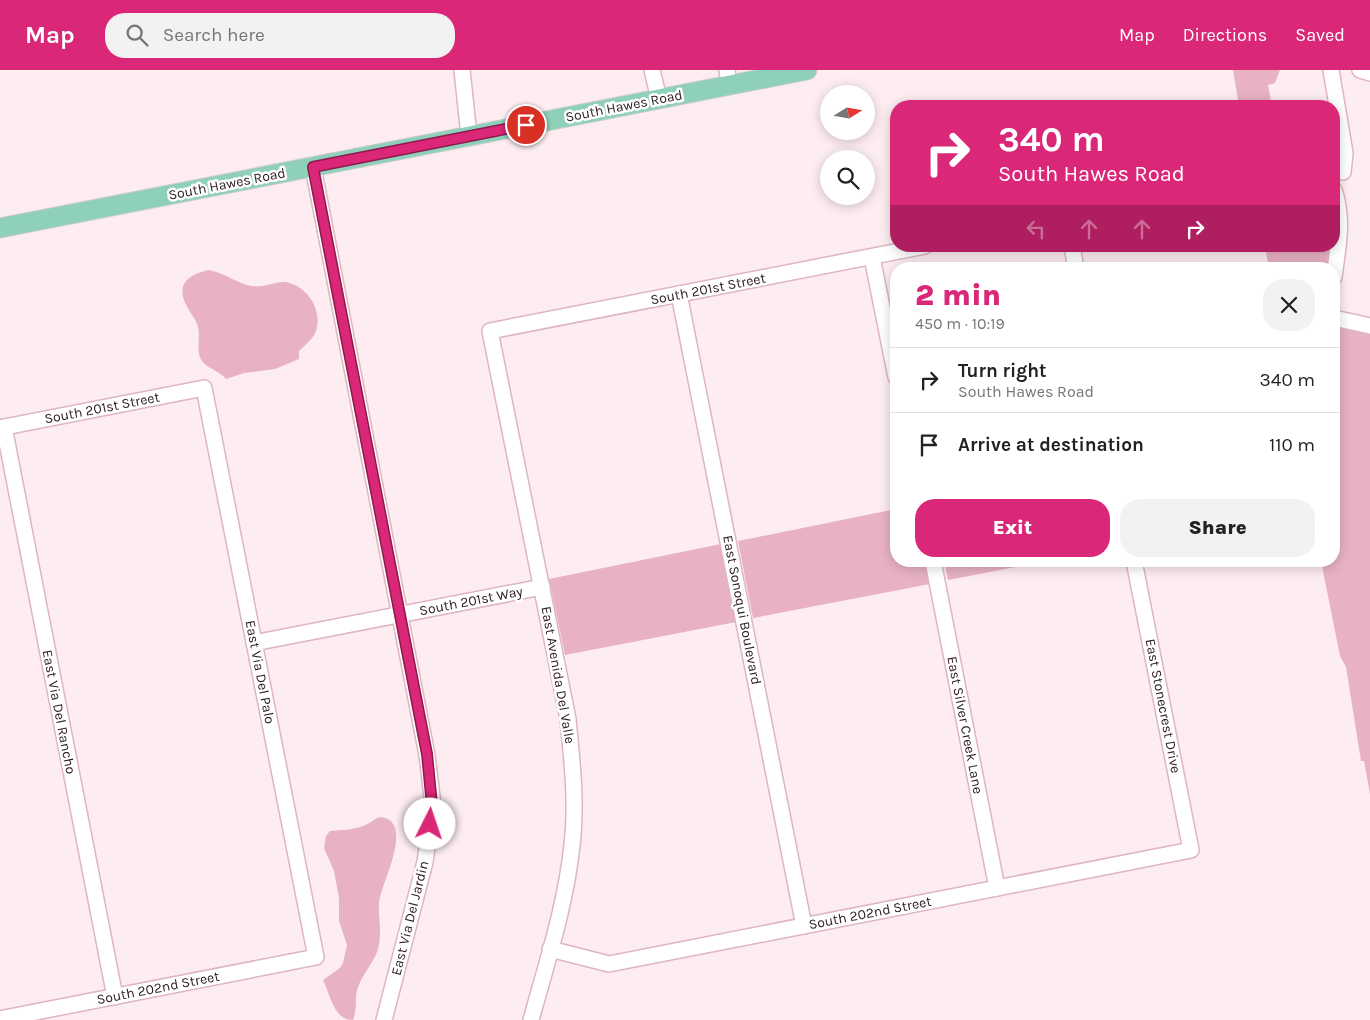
<!DOCTYPE html>
<html lang="en">
<head>
<meta charset="utf-8">
<style>
	body { margin:0; font-family:Karla,sans-serif; background:#f2f2f2; color:#222; height:100vh; display:flex; flex-direction:column; font-size:19px; white-space:nowrap }
	* { box-sizing:border-box; margin:0 }
	p { font-size:16px; color:#767676 }
	.icon { flex:none; width:28px; height:28px; fill:none; stroke:currentColor; stroke-width:2; stroke-linecap:round; stroke-linejoin:round }
	.map { position:relative; flex:1; overflow:hidden }
	.panel { position:absolute; left:890px; top:192px; width:450px; height:305px; display:flex; flex-direction:column; background:#fff; border-radius:20px; box-shadow:0 2px 12px #0003 }
	.panel>* { flex:none }
	.hud { position:absolute; left:890px; top:30px; width:450px; height:152px; border-radius:20px; box-shadow:0 2px 12px #0003; background:#db2777; color:#fff; overflow:hidden }
	.needle { width:32px; rotate:79deg }
	.fabs { position:absolute; left:820px; top:15px; display:grid; gap:10px }
	.fabs a { display:grid; place-items:center; width:55px; height:55px; border-radius:50%; background:#fff; box-shadow:0 2px 12px #0003; font-size:25px }
	.pin { position:absolute; display:grid; place-items:center; width:42px; height:42px; color:#fff; margin:-21px; border:2px solid #fff; border-radius:50%; box-shadow:0 1px 5px #0007 }
	.me { position:absolute; width:55px; margin:-28px; rotate:4deg; stroke-linejoin:round; filter:drop-shadow(0 0 4px #0008) }
	.turn { display:flex; align-items:center; gap:18px; height:105px; padding:0 25px; font-size:22px }
	.turn .icon { width:65px; height:65px; stroke-width:2.5 }
	.turn b { display:block; font-size:35px; line-height:42px }
	.lanes { display:flex; align-items:center; height:48px; padding:0 25px; background:#0003; justify-content:center; gap:25px; direction:ltr }
	.lanes .off { opacity:.35 }
	.round { display:grid; place-items:center; flex:none; width:52px; height:52px; border-radius:20px; background:#f2f2f2 }
	.summary { display:flex; align-items:center; justify-content:space-between; height:85px; padding:0 25px }
	h1 { font-size:30px; font-weight:800; line-height:38px; color:#db2777 }
	.button { display:flex; gap:10px; margin-top:auto; padding:10px 25px }
	.button a { flex:1; height:58px; border-radius:20px; background:#db2777; color:#fff; font-size:20px; font-weight:800; line-height:58px; text-align:center }
	.button a+a { background:#f2f2f2; color:#222 }
	ul { padding:0; list-style:none }
	li { display:flex; align-items:center; gap:15px; height:65px; padding:0 25px; border-top:1px solid #e0e0e0 }
	li div { flex:1 }
	li b { display:block; font-size:19px }
	li em { font-style:normal }
	header { display:flex; align-items:center; gap:30px; box-sizing:border-box; height:70px; padding:0 25px; background:#db2777; color:#fff }
	header strong { font-size:24px }
	nav { display:flex; gap:28px; margin-inline-start:auto; font-size:18px }
	.search { width:350px; height:45px; background:#f2f2f2; display:flex; align-items:center; gap:12px; box-sizing:border-box; padding:0 18px; border-radius:20px; color:#767676; font-size:19px }
	.map>svg:first-child { display:block }
</style>
</head>
<body>
<header>
<strong>Map</strong>
<div class="search"><svg class="icon" aria-label="search" viewBox="0 0 24 24"><circle cx="10" cy="10" r="6"/><path d="M15 15l6 6"/></svg>Search here</div>
<nav><a>Map</a><a>Directions</a><a>Saved</a></nav>
</header>
<div class="map">
<svg width="1370" height="950" viewBox="0 0 1370 950">
	<rect width="100%" height="100%" fill="#fdecf0"/>
	<g fill="#e8b2c2">
		<polygon points="1233,0 1280,0 1275,13 1268,15 1272,36 1239,36"/>
		<polygon points="1265,176 1330,176 1326,199 1269,199"/>
		<path d="M208 200C224 202 236 213 251 216 265 218 275 211 285 212 307 215 323 240 316 261 313 269 305 275 299 281V289L275 299 244 303 226 309C220 301 208 299 202 291 195 281 201 268 198 257 197 251 192 246 189 240 175 217 184 206 208 200Z"/>
		<polygon points="1334,256 1370,261 1370,724 1364,691 1361,691 1346,597 1340,586 1321,491 1334,491"/>
		<polygon points="896,439 896,491 925,491 930,514 753,548 738,471"/>
		<polygon points="721,474 736,552 565,585 549,509"/>
		<polygon points="944,491 1046,491 948,510"/>
		<path d="M381 747C416 752 380 815 379 833 378 850 383 865 377 882 372 895 361 906 357 920 355 930 357 940 353 950 333 950 330 923 323 910L340 898 343 893 347 875 339 851V828L334 801 324 778 326 766 330 761C341 760 353 760 363 756 370 754 374 748 381 747Z"/>
	</g>
	<g fill="none" stroke-linecap="round" stroke-linejoin="round">
		<defs>
			<g id="minor">
				<polyline points="462,0 469,66"/>
				<polyline points="652,0 659,29"/>
				<polyline points="727,0 729,15"/>
				<polyline points="1331,0 1345,83 1343,102"/>
				<polyline points="1360,0 1370,3"/>
				<polyline points="313,97 427,685 433,735 425,792 384,950"/>
				<path d="M1334 120C1344 149 1338 177 1334 207"/>
				<polyline points="1072,176 1076,199"/>
				<polyline points="872,187 896,307"/>
				<polyline points="679,224 804,856"/>
				<polyline points="1334,248 1370,256"/>
				<polyline points="4,357 115,927"/>
				<polyline points="0,358 204,318 316,887 0,949"/>
				<polyline points="933,491 997,818"/>
				<polyline points="254,573 542,517"/>
				<polyline points="550,879 609,894 1191,780 1134,491"/>
				<path d="M531 950C547 892 566 834 572 775 577 733 572 691 568 649L490 261 925 176"/>
			</g>
			<polyline id="major" points="0,158 807,0"/>
		</defs>
		<use href="#minor" stroke="#deb5c1" stroke-width="18"/>
		<use href="#major" stroke="#d0cdce" stroke-width="21"/>
		<use href="#minor" stroke="#fff" stroke-width="15"/>
		<use href="#major" stroke="#8fd0bb" stroke-width="19"/>
	</g>
	<g fill="none" stroke-linecap="round" stroke-linejoin="round">
		<defs>
			<polyline id="route" points="430,754 432,735 427,684 313,97 526,55"/>
		</defs>
		<use href="#route" stroke="#8e194d" stroke-width="12"/>
		<use href="#route" stroke="#db2777" stroke-width="9"/>
	</g>
	<g text-anchor="middle" dominant-baseline="central" stroke-width="5" stroke-linejoin="round" paint-order="stroke">
		<g font-size="14" fill="#2a1b20" stroke="#fff">
			<text transform="translate(624 36) rotate(-11)">South Hawes Road</text>
			<text transform="translate(227 114) rotate(-11)">South Hawes Road</text>
			<text transform="translate(708 219) rotate(-11)">South 201st Street</text>
			<text transform="translate(102 338) rotate(-11)">South 201st Street</text>
			<text transform="translate(471 531) rotate(-11)">South 201st Way</text>
			<text transform="translate(742 540) rotate(79)">East Sonoqui Boulevard</text>
			<text transform="translate(260 602) rotate(79)">East Via Del Palo</text>
			<text transform="translate(558 605) rotate(80)">East Avenida Del Valle</text>
			<text transform="translate(1163 636) rotate(79)">East Stonecrest Drive</text>
			<text transform="translate(59 642) rotate(79)">East Via Del Rancho</text>
			<text transform="translate(965 655) rotate(79)">East Silver Creek Lane</text>
			<text transform="translate(870 843) rotate(-11)">South 202nd Street</text>
			<text transform="translate(410 848) rotate(-76)">East Via Del Jardin</text>
			<text transform="translate(158 918) rotate(-11)">South 202nd Street</text>
		</g>
	</g>
</svg>
<div class="fabs">
<a><svg class="needle" viewBox="-14 -14 28 28"><path d="M0-13l5 13h-10z" fill="#e53935"/><path d="M0 13l5-13h-10z" fill="#767676"/></svg></a>
<a><svg class="icon" aria-label="search" viewBox="0 0 24 24"><circle cx="10" cy="10" r="6"/><path d="M15 15l6 6"/></svg></a>
</div>
<div class="pin" style="left:526px;top:55px;background:#d93025"><svg class="icon" aria-label="arrive" viewBox="0 0 24 24"><path d="M6 21V4h12l-3 4 3 4H6"/></svg></div>
<svg class="me" style="left:430px;top:754px" viewBox="-20 -20 40 40"><circle r="19" fill="#fff"/><path d="M0-13L10 11 0 6-10 11z" fill="#db2777"/></svg>
<div class="hud">
<div class="turn"><svg class="icon" aria-label="right" viewBox="0 0 24 24"><path d="M7 20v-9h11M14 6l5 5-5 5"/></svg><div><b>340 m</b>South Hawes Road</div></div>
<div class="lanes"><svg class="icon off" aria-label="left" viewBox="0 0 24 24"><path d="M17 20v-9H6M10 6l-5 5 5 5"/></svg><svg class="icon off" aria-label="ahead" viewBox="0 0 24 24"><path d="M12 20V5M6 11l6-6 6 6"/></svg><svg class="icon off" aria-label="ahead" viewBox="0 0 24 24"><path d="M12 20V5M6 11l6-6 6 6"/></svg><svg class="icon" aria-label="right" viewBox="0 0 24 24"><path d="M7 20v-9h11M14 6l5 5-5 5"/></svg></div>
</div>
<section class="panel">
<div class="summary"><div><h1>2 min</h1><p>450 m · 10:19</p></div><a class="round"><svg class="icon" aria-label="close" viewBox="0 0 24 24"><path d="M6 6l12 12M18 6L6 18"/></svg></a></div>
<ul>
<li><svg class="icon" aria-label="right" viewBox="0 0 24 24"><path d="M7 20v-9h11M14 6l5 5-5 5"/></svg><div><b>Turn right</b><p>South Hawes Road</p></div><em>340 m</em></li>
<li><svg class="icon" aria-label="arrive" viewBox="0 0 24 24"><path d="M6 21V4h12l-3 4 3 4H6"/></svg><div><b>Arrive at destination</b></div><em>110 m</em></li>
</ul>
<div class="button"><a>Exit</a><a>Share</a></div>
</section>
</div>
</body>
</html>
